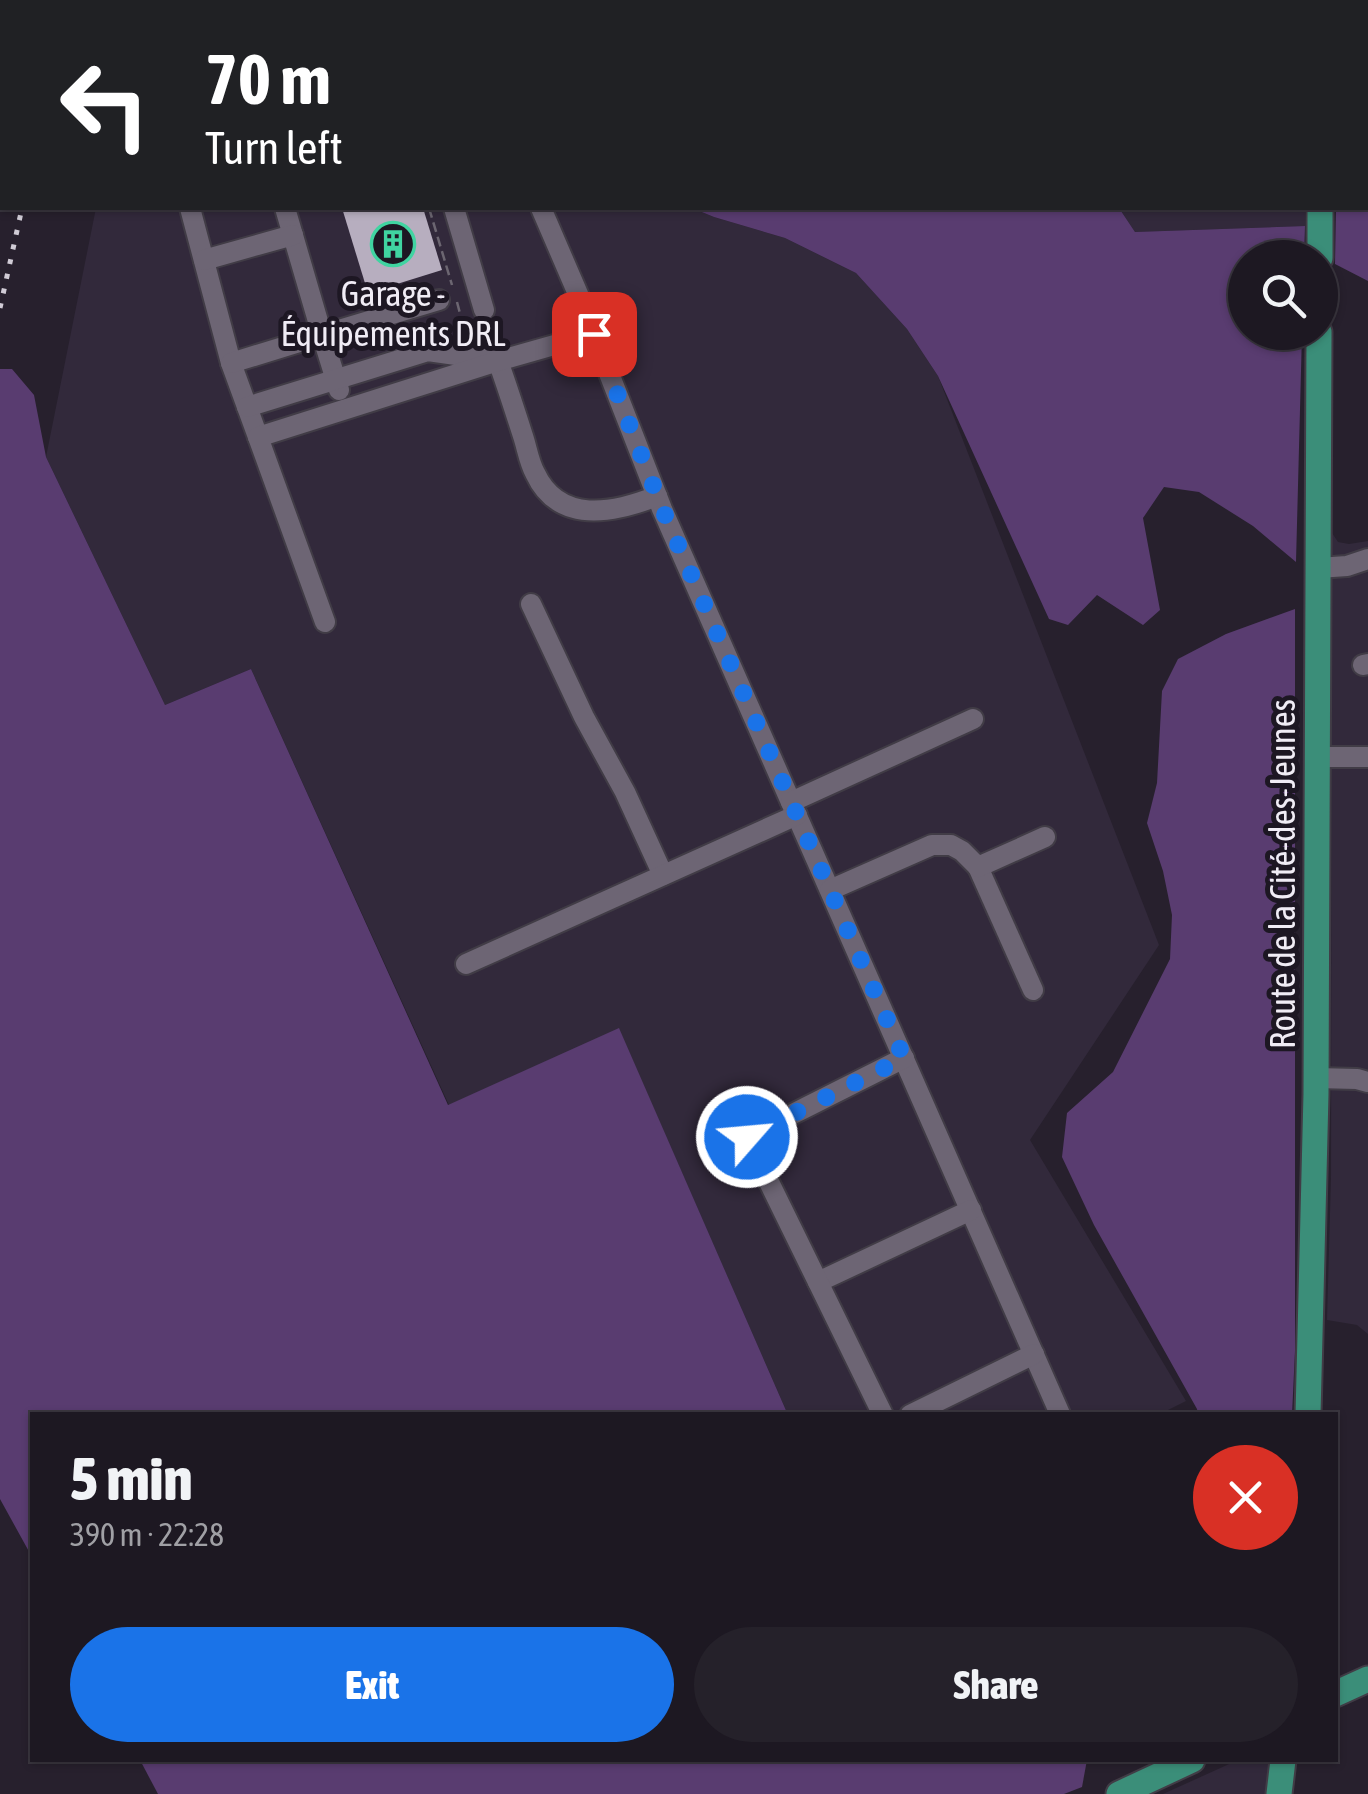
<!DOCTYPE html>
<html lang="en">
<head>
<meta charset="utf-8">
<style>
	body { margin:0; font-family:"Asap Condensed",sans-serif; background:#25212a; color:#f1f3f6; height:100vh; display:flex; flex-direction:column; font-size:38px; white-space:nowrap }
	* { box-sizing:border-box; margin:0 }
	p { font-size:32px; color:#a0a0a5 }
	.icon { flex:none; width:55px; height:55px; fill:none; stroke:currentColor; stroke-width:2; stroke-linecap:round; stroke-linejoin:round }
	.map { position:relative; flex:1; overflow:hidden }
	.side { position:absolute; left:30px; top:1412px; width:1308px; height:350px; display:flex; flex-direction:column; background:#1d1822; border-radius:0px; box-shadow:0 2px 8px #0004,0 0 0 2px #3b3740 }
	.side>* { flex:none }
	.top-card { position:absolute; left:0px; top:0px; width:1370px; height:210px; box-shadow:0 2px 8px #0004,0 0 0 2px #3b3740; background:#202124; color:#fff; overflow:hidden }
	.controls { position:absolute; left:1228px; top:240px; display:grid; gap:20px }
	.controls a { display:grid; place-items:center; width:110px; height:110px; border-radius:50%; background:#1d1822; box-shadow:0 2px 8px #0004,0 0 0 2px #3b3740; font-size:50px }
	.pin { position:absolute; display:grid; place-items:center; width:85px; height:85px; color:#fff; margin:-42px; border-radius:20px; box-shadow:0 5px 15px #0006 }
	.me { position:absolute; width:110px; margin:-55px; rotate:63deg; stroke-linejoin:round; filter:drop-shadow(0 0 8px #0008) }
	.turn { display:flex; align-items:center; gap:35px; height:210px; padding:0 40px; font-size:45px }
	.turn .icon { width:130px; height:130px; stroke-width:2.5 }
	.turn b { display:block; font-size:70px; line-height:85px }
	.round { display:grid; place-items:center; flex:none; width:105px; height:105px; border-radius:52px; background:#25212a }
	.overview { display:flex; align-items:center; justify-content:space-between; height:170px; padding:0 40px }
	h1 { font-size:60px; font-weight:800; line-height:75px }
	.action { display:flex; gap:20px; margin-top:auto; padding:20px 40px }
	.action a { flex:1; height:115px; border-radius:60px; background:#1a73e8; color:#fff; font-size:40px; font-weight:800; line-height:115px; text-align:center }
	.action a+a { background:#25212a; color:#f1f3f6 }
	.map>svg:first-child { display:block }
</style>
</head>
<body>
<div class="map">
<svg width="1368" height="1794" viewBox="0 0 1368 1794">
	<rect width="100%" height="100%" fill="#27202d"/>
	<g fill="#32293b">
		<polygon points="649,0 1303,0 1303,2 651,2"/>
		<polygon points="96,208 692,208 714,217 785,238 856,273 907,329 938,376 1159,945 1030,1140 1186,1401 1158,1415 788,1415 619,1029 449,1105 251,669 165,705 46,457"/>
		<polygon points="1119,208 1305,208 1305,226 1135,232"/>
		<polygon points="1332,533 1338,542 1349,544 1368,541 1368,1334 1357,1325 1327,1320 1331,1178"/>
		<polygon points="1238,1760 1270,1760 1266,1794 1163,1794"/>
	</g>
	<g fill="#593c70">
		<polygon points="1336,0 1368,0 1368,281 1335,264 1336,208 1368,208 1368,2 1336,2"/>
		<polygon points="692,208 1119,208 1135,232 1305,226 1304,257 1245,258 1245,332 1302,333 1296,562 1253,526 1199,492 1164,487 1143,518 1160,610 1143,625 1097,595 1068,625 1049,619 938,376 907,329 856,273 785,238 714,217"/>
		<polygon points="0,369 12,369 34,395 46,457 165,705 251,669 448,1105 619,1028 788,1415 32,1415 32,1557 0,1499"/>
		<polygon points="1295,609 1295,1351 1292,1415 1198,1415 1197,1409 1094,1225 1062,1157 1067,1113 1113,1072 1170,959 1172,915 1163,871 1147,823 1157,783 1162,691 1178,659 1226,634"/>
		<polygon points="140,1760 1087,1760 1082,1787 1064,1794 158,1794"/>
	</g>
	<polygon fill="#b7aebf" points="342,208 423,208 442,270 368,293"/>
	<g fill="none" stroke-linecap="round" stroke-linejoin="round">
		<defs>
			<g id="minor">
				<polyline points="669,0 671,2"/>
				<polyline points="810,0 811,2"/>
				<polyline points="1012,0 1013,2"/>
				<polyline points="1042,0 1042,2"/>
				<polyline points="1205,0 1205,2"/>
				<polyline points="1236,0 1236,2"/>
				<polyline points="256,2 257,0"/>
				<polyline points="502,2 502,0"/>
				<polyline points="766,2 767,0"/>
				<polyline points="1162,2 1175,2"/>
				<polyline points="190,208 231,363 258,437"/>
				<polyline points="285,208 322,335 439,300"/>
				<polyline points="454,208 484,310"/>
				<polyline points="541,208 578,294 662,509 1060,1414"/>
				<polyline points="204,260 293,235"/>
				<polyline points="231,363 322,335 339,390"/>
				<path d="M247 407 428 351 498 361C507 386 515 411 523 436 527 448 529 462 535 473 559 525 614 513 657 496"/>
				<polyline points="1318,568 1347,566 1368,559"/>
				<polyline points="531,604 584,717 625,792 663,875"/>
				<polyline points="325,622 258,437 498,361 593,334"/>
				<polyline points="1363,665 1368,664"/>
				<polyline points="1317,757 1368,757"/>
				<polyline points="791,802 973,719"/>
				<polyline points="978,867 1033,990"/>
				<polyline points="830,890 932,845 951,845 962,851 978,867 1045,837"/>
				<polyline points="466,964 797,815"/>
				<polyline points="1316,1078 1357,1079 1368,1082"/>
				<polyline points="818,1282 971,1210"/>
				<polyline points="883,1415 747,1137 904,1058"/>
				<polyline points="910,1415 1034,1354"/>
			</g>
			<g id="major">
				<polyline points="1319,0 1319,2"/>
				<polyline points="1320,258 1320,208"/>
				<polyline points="1308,1415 1316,1094 1319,332"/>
				<polyline points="1335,1694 1368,1679"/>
				<polyline points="1119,1794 1192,1760"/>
				<polyline points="1279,1794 1283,1760"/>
			</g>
		</defs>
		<use href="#minor" stroke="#413c46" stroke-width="24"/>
		<use href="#major" stroke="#413c46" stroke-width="29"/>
		<g stroke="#6c6671" stroke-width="2.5" stroke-dasharray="10 5" stroke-linecap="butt">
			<polyline points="429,208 452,285"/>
			<polyline points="457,302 463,325"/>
		</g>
		<use href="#minor" stroke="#6d6574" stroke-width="20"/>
		<use href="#major" stroke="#3b8e79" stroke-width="25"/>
		<g stroke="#d0cbd5" stroke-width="5" stroke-dasharray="5 10" stroke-linecap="butt">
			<polyline points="52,2 53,0"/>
			<polyline points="0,308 22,208"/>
		</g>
	</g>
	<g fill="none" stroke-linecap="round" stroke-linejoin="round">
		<polyline stroke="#1a73e8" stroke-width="18" stroke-dasharray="0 32.4" points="594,334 662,508 904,1058 747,1137"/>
	</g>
	<defs>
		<symbol id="building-ring" viewBox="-11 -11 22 22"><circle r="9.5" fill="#1d1723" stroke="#40d4a1" stroke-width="1.5"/><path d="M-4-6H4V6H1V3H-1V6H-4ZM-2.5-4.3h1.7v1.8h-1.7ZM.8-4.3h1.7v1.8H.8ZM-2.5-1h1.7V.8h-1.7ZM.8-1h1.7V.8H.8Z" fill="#40d4a1"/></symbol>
	</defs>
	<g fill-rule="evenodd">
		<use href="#building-ring" x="368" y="219" width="50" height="50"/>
	</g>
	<g text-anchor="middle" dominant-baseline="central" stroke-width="10" stroke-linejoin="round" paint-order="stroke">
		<g font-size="35" fill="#f0ecf5" stroke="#1d1723">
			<text x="393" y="293">Garage -<tspan x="393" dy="40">Équipements DRL</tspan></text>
		</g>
		<g font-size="35" fill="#f0ecf5" stroke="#1d1723">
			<text transform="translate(1282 874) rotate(-90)">Route de la Cité-des-Jeunes</text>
		</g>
	</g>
</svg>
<div class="controls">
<a><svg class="icon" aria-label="search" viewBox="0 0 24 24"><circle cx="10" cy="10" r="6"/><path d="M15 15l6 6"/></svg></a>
</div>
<div class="pin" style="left:594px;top:334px;background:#d93025"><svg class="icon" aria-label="arrive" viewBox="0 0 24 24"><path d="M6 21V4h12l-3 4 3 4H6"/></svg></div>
<svg class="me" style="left:747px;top:1137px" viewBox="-20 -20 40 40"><circle r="17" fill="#1a73e8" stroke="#fff" stroke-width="3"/><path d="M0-11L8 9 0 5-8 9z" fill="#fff"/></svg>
<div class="top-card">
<div class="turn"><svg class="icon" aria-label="left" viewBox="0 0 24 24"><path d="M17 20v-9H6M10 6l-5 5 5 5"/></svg><div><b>70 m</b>Turn left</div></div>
</div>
<section class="side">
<div class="overview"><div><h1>5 min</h1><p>390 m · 22:28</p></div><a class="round" style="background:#d93025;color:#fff"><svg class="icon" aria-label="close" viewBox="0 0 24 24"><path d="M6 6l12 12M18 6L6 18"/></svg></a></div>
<div class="action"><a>Exit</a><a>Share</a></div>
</section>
</div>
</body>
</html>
